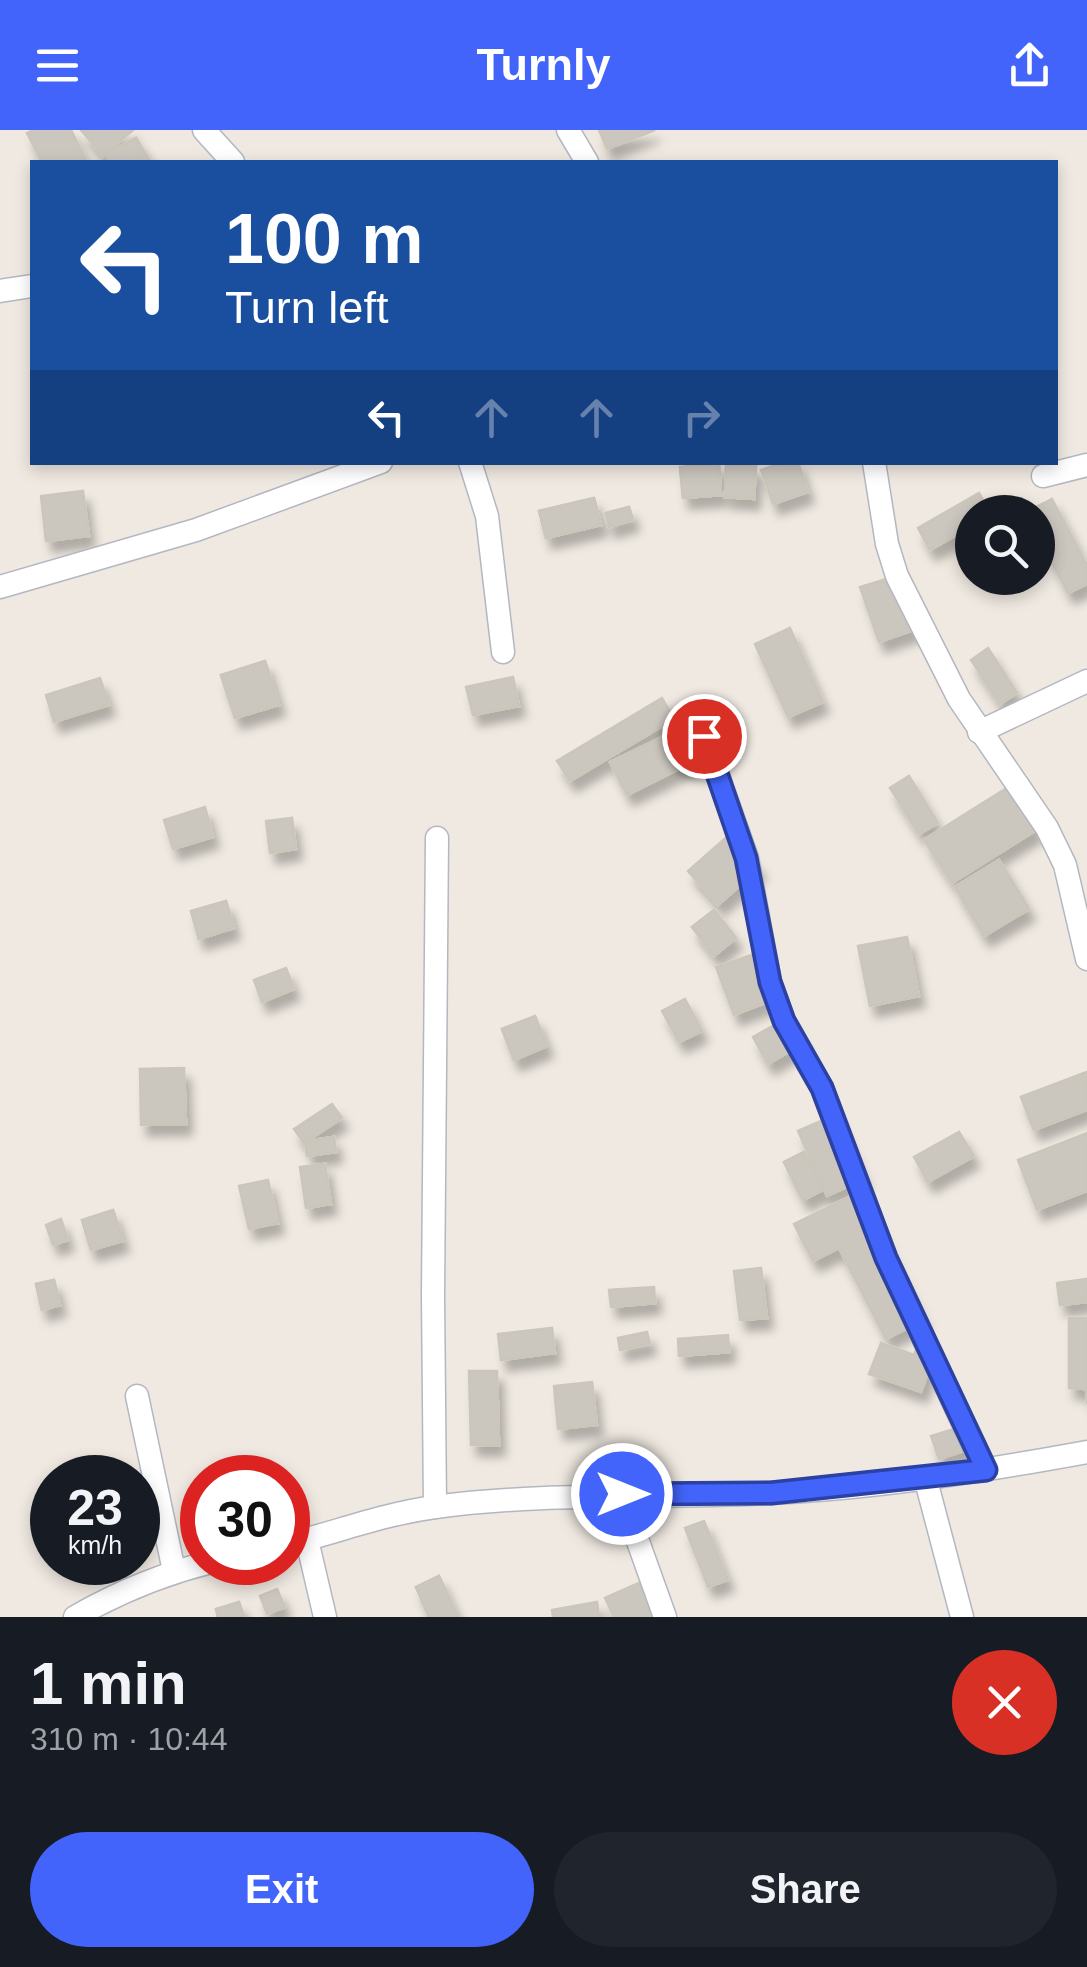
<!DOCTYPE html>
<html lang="en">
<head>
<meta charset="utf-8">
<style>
	body { margin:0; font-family:Helvetica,sans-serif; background:#20242c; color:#f1f3f6; height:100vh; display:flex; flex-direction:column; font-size:38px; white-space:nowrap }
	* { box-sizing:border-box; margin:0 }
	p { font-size:32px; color:#9ea1a6 }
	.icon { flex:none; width:55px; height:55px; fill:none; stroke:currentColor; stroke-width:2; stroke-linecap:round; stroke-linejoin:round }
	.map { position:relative; height:1487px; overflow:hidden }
	.details { display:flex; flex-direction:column; background:#171b24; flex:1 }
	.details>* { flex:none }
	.guide { position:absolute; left:30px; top:30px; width:1028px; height:305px; border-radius:0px; box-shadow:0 5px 15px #0003; background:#1a4fa0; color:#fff; overflow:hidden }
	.controls { position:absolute; left:955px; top:365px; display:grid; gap:20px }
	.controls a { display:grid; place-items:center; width:100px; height:100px; border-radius:50%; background:#171b24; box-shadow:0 5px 15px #0003; font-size:50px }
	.speed { position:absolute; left:30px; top:1325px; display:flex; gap:20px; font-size:50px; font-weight:700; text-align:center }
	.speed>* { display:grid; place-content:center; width:130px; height:130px; border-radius:50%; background:#171b24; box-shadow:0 5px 15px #0003; line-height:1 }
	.speed small { font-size:25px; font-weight:400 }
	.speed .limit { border:15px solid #d22; background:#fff; color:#111 }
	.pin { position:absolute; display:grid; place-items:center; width:85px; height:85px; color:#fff; margin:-42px; border:5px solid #fff; border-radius:50%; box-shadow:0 2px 10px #0007 }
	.me { position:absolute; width:110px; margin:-55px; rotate:90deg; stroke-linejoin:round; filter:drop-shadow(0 0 8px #0008) }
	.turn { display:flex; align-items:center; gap:35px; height:210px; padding:0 30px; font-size:45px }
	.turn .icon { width:130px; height:130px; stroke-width:2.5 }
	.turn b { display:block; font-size:70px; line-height:85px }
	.lanes { display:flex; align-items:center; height:95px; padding:0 30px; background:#0003; justify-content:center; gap:50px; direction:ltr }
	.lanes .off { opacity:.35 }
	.round { display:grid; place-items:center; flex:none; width:105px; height:105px; border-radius:52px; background:#20242c }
	.head { display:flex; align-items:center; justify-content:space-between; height:170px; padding:0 30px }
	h1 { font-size:60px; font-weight:700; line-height:75px }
	.button { display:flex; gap:20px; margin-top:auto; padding:20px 30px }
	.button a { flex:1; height:115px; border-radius:60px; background:#4264fb; color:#fff; font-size:40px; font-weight:700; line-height:115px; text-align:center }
	.button a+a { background:#20242c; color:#f1f3f6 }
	header { display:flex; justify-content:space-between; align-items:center; height:130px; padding:0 30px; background:#4264fb; color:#fff; font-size:45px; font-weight:700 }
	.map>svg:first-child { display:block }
</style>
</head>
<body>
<header><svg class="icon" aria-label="menu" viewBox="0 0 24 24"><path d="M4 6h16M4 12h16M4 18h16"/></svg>Turnly<svg class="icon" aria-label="share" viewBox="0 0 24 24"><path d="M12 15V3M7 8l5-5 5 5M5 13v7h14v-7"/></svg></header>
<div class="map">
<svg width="1087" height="1487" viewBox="0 0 1087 1487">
	<defs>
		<filter id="shadow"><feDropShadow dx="6" dy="11" stdDeviation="5" flood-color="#0004"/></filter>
	</defs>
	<rect width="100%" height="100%" fill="#efe9e1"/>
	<g fill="#cbc7bf" stroke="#cbc5ba" stroke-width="2.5" filter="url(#shadow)">
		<polygon points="34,0 71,0 87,32 42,32 27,3"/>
		<polygon points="81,0 133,0 103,26"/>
		<polygon points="599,0 655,0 607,19"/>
		<polygon points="136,8 150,32 110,32 106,24"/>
		<polygon points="136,8 150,32 110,32 106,24"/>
		<polygon points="784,332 798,332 808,362 773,374 761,340"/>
		<polygon points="719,333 721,365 683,368 680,337"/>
		<polygon points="719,333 721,365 683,368 680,337"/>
		<polygon points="726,335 756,336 754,369 725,367"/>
		<polygon points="726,335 756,336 754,369 725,367"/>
		<polygon points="83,361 89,406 46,411 41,366"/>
		<polygon points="979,363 990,382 972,382 972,396 930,420 918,398"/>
		<polygon points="594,368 601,395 546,408 539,381"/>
		<polygon points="594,368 601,395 546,408 539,381"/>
		<polygon points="1052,369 1087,435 1087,454 1068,463 1038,406 1038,382 1026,382"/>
		<polygon points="629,377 633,390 609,397 606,383"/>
		<polygon points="629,377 633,390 609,397 606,383"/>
		<polygon points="899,445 917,499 879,512 860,457"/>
		<polygon points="790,498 823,572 788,587 755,514"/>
		<polygon points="988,518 1017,563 1000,574 971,530"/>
		<polygon points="265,531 279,575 235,588 221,545"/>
		<polygon points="265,531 279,575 235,588 221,545"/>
		<polygon points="513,547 519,576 473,585 466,557"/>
		<polygon points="100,548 109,575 54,592 46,565"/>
		<polygon points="662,568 674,589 570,651 557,631"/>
		<polygon points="675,601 691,633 627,665 610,632"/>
		<polygon points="909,646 938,693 919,704 890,658"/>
		<polygon points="1010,656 1038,699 952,753 924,710"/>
		<polygon points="205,677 213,707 173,719 164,690"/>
		<polygon points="292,688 296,719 270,723 266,691"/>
		<polygon points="730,704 760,738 718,775 688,741"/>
		<polygon points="999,730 1029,779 984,806 955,757"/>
		<polygon points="999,730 1029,779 984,806 955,757"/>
		<polygon points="226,771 234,798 199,809 191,781"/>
		<polygon points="226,771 234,798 199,809 191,781"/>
		<polygon points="714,780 736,808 714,826 692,797"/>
		<polygon points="714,780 736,808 714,826 692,797"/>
		<polygon points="907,807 919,866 870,876 858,816"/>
		<polygon points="751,825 768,872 734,885 716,837"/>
		<polygon points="286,838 294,859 262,872 254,850"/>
		<polygon points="685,869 702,901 679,912 662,881"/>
		<polygon points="535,886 547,916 514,930 502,899"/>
		<polygon points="535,886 547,916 514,930 502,899"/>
		<polygon points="787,888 802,914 768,934 753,907"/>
		<polygon points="184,938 186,994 141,995 140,939"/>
		<polygon points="1087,942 1087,980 1034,1000 1021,967"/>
		<polygon points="1087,942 1087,980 1034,1000 1021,967"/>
		<polygon points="332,974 342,988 304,1013 294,999"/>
		<polygon points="835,985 864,1049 827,1066 798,1001"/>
		<polygon points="959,1002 974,1026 928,1052 914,1027"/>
		<polygon points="1087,1003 1087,1061 1037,1080 1018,1030"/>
		<polygon points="334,1007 336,1022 307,1026 305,1011"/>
		<polygon points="804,1022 823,1060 803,1070 784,1032"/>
		<polygon points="804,1022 823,1060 803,1070 784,1032"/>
		<polygon points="325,1034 331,1074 306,1078 300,1037"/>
		<polygon points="268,1050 278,1093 249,1099 239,1056"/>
		<polygon points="859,1062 923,1190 886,1209 839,1118 813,1131 794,1094"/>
		<polygon points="113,1080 123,1111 91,1120 82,1090"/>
		<polygon points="113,1080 123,1111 91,1120 82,1090"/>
		<polygon points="61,1089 68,1110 53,1115 46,1095"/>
		<polygon points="761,1138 767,1188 740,1190 734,1141"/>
		<polygon points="1087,1149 1087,1172 1060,1175 1057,1153"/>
		<polygon points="54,1150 60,1175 42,1180 36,1154"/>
		<polygon points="54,1150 60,1175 42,1180 36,1154"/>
		<polygon points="654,1157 655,1173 611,1177 609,1160"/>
		<polygon points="1069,1188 1087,1188 1087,1274 1086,1259 1069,1258"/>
		<polygon points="552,1198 555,1223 501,1230 498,1204"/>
		<polygon points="647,1202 650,1214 620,1220 618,1208"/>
		<polygon points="728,1205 729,1222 679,1226 678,1209"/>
		<polygon points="881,1213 914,1225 918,1214 936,1221 921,1262 869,1244"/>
		<polygon points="469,1241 497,1241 499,1315 471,1315"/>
		<polygon points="592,1252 597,1295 558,1299 554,1256"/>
		<polygon points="967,1295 974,1318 939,1329 931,1306"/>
		<polygon points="704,1391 728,1450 708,1457 685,1398"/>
		<polygon points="439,1446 458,1487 429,1487 416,1457"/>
		<polygon points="439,1446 458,1487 429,1487 416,1457"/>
		<polygon points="639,1453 655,1487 614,1487 605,1468"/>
		<polygon points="277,1459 285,1477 267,1484 260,1466"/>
		<polygon points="239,1472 244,1487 218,1487 216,1479"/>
		<polygon points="239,1472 244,1487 218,1487 216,1479"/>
		<polygon points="597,1472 599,1487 553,1487 552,1480"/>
	</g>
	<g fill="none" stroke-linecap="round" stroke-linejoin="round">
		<defs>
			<g id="street">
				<polyline points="204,0 233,32"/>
				<polyline points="568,0 587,32"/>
				<polyline points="0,161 32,156"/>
				<polyline points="470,332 487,386 503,522"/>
				<polyline points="874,332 887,414 897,446 959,569 1047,698 1065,735 1087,829"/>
				<polyline points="1043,346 1087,335"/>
				<polyline points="0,457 196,400 381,332"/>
				<polyline points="979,602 1087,551"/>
				<polyline points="704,606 747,728 770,852 784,891 822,958 886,1128 985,1340"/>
				<polyline points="137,1266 174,1441"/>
				<polyline points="925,1347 962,1487"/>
				<polyline points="621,1364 665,1487"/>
				<polyline points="435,1377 433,1165 437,708"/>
				<polyline points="307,1410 325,1487"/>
				<path d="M288 1414C337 1402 384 1384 435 1377 546 1362 658 1369 770 1363 876 1358 983 1341 1087 1322"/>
				<path d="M75 1487C119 1462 162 1444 211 1432"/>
			</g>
		</defs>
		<use href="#street" stroke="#b4b7c1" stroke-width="25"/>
		<use href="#street" stroke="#fff" stroke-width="22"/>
	</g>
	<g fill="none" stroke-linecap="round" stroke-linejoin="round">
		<defs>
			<polyline id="route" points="622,1364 771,1363 986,1340 886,1128 822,958 784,891 770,852 746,728 704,606"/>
		</defs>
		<use href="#route" stroke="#2b41a3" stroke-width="25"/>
		<use href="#route" stroke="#4264fb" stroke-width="18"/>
	</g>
</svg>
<div class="controls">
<a><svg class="icon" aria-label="search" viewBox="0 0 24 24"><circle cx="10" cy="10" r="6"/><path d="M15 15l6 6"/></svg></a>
</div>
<div class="speed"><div>23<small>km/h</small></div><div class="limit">30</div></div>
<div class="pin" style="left:704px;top:606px;background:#d93025"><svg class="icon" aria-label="arrive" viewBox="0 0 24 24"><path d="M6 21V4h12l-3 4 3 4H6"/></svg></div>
<svg class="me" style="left:622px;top:1364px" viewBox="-20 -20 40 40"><circle r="17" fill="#4264fb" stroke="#fff" stroke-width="3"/><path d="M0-11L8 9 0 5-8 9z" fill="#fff"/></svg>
<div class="guide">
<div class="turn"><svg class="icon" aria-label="left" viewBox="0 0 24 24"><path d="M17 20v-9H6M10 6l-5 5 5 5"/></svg><div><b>100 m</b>Turn left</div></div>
<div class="lanes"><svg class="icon" aria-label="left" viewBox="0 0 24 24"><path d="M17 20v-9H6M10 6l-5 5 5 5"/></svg><svg class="icon off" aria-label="ahead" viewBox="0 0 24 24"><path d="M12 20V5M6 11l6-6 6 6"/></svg><svg class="icon off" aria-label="ahead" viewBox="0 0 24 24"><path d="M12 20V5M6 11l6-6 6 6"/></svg><svg class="icon off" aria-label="right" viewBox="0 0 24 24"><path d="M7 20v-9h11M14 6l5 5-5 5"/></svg></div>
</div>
</div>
<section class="details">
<div class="head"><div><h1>1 min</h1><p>310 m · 10:44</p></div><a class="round" style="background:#d93025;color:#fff"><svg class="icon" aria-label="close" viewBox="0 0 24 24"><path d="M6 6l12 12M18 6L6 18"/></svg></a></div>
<div class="button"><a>Exit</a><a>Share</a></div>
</section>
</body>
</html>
